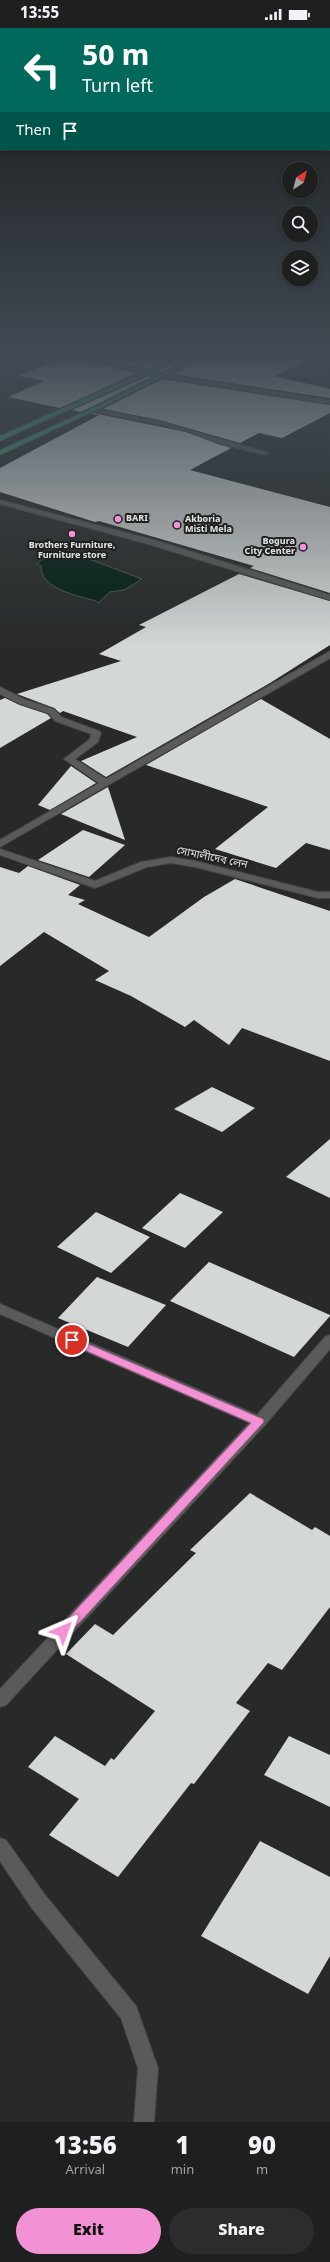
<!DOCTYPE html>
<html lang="en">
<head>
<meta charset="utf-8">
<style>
	body { margin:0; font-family:Georgia,"Noto Sans Bengali",serif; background:#2a2d2b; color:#f1f3f6; height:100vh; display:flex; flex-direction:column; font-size:15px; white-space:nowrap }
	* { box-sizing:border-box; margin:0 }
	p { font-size:13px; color:#a0a3a4 }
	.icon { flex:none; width:22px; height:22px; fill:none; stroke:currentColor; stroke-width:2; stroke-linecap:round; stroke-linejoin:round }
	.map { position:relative; height:2094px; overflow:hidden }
	.panel { display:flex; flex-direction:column; background:#1d201e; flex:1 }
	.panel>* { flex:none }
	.top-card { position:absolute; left:0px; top:0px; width:330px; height:122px; box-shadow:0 2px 6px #0003,0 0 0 1px #3b3e3c; background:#00695c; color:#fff; overflow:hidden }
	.needle { width:26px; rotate:36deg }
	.buttons { position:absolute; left:282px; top:134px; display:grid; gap:8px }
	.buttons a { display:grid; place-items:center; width:36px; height:36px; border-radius:50%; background:#1d201e; box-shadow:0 2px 6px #0003,0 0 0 1px #3b3e3c; font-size:20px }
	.pin { position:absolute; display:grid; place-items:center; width:34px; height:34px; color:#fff; margin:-17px; border:2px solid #fff; border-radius:50%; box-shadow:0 1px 4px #0007 }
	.me { position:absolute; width:44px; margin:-22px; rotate:43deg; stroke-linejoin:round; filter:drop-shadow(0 0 3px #0008) }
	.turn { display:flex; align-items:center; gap:14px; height:84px; padding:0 16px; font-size:18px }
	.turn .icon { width:52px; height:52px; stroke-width:2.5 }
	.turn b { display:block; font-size:28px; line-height:34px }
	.then { display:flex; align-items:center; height:38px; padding:0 16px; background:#0003; gap:8px; font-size:15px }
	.eta { display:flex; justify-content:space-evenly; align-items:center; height:68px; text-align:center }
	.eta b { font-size:24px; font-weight:800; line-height:28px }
	.action { display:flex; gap:8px; margin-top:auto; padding:8px 16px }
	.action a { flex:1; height:46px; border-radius:24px; background:#f391d5; color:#111; font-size:16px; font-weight:800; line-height:46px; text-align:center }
	.action a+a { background:#2a2d2b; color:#f1f3f6 }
	.status { display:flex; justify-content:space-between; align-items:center; height:28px; padding:0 20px; background:#1d201e; direction:ltr }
	.status svg { height:11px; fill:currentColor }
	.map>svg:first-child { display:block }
</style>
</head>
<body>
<div class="status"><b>13:55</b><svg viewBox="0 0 49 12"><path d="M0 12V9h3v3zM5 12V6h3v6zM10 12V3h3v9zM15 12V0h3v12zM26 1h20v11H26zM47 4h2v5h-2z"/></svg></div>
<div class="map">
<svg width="330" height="2094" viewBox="0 0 330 2094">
	<rect width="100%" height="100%" fill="#272a28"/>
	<path fill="#041f12" stroke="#465a50" d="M73 523 86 526 81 528 142 551 124 562 110 564 98 575 96 573C79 568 40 561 41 538L37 536C46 526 59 524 73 523Z"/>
	<g fill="#d3d7d5">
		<polygon points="68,327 137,345 60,380 8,369 44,353 19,348"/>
		<polygon points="85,327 173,327 147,341"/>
		<polygon points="184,327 196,327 162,344 157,343"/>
		<polygon points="207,327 321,327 274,348 330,361 330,370 172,346"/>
		<polygon points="148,348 152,349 81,384 72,382"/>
		<polygon points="162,351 330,377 330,385 282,410 259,405 240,415 159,392 103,381"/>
		<polygon points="93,385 186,404 231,420 190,442 330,479 330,565 250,540 254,538 99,493 95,494 0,464 0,440 99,387 92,386"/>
		<polygon points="239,546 330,573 330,617 270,655 106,749 81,733 137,709 63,683 60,685 54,680 17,666 121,633 99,626 146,599 139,597"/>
		<polygon points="5,670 20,677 47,686 51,690 0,720 0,672"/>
		<polygon points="261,671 330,711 330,822 306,815 276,840 215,821 268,779 146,737"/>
		<polygon points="71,738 96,755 50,782 38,777"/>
		<polygon points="108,759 125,812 61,786"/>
		<polygon points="83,802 125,817 89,849 38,832"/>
		<polygon points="28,838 80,857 68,867 85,872 78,876 149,909 204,869 235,851 330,883 330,1033 242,1000 229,1017 194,992 185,999 131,968 95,952 109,943 44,904 0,938 0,839 19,845"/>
		<polygon points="212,1059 255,1080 222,1104 174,1081"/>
		<polygon points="330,1111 330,1170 286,1149"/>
		<polygon points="180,1165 223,1184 185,1220 142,1200"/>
		<polygon points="96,1184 150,1209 111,1245 57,1219"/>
		<polygon points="209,1234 330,1287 330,1288 294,1329 170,1273"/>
		<polygon points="97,1249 166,1277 128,1319 58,1290"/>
		<polygon points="250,1465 312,1502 315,1499 330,1508 330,1579 282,1642 268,1635 236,1675 250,1683 194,1756 191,1755 118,1849 49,1807 79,1771 28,1739 55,1708 105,1738 111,1730 114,1732 155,1683 66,1626 95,1596 113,1607 196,1525 190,1522"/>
		<polygon points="289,1708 330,1727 330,1779 264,1747"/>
		<polygon points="260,1813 330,1849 330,1928 308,1966 201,1908"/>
	</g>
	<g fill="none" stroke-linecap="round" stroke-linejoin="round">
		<defs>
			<polygon id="service" points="92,380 159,393 269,425 265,427 221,416 186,403 157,396 90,383 89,382"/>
			<g id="minor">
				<polygon points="71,327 80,327 169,347 330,372 330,376 169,351 106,337"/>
				<polygon points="330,623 330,630 0,819 0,812 99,755 64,731 90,711 91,706 55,693 48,685 20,676 0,666 0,659 26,672 54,681 61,689 99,703 101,705 98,714 75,731 106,751"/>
				<polygon points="0,821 95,853 141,834 171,829 195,833 318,864 330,864 330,870 318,870 195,839 171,835 147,839 95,860 0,827"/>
				<polygon points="259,1389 264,1390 266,1394 264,1398 6,1677 0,1679 0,1661 254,1390"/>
				<polygon points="0,1810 6,1812 45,1867 136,1978 158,2040 154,2094 134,2094 138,2040 121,1990 31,1879 0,1833"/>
			</g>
			<g id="tertiary">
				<polygon points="0,472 154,512 330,567 330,572 148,516 0,476"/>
				<polygon points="0,1276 257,1387 325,1309 330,1307 330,1321 264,1398 259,1399 0,1286"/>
			</g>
			<g id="trunk">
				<polygon points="176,327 183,327 148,346 0,413 0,408 144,344"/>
				<polygon points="199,327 206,327 101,380 0,427 0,422 97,378"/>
			</g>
		</defs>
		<use href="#service" stroke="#424543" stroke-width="2"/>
		<use href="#minor" stroke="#424543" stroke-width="2"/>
		<use href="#tertiary" stroke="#424543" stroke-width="2"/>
		<use href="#trunk" stroke="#424543" stroke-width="2"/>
		<use href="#service" fill="#585b59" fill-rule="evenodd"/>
		<use href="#minor" fill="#585b59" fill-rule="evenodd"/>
		<use href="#tertiary" fill="#585b59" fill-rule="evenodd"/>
		<use href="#trunk" fill="#389b70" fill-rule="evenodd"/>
	</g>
	<linearGradient id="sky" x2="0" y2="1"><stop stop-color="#151716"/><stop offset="0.53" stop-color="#414a53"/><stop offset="1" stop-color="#414a53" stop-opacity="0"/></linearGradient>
	<rect width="330" height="620" fill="url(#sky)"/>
	<polygon fill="#f391d5" stroke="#9e5e8a" points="72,1309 263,1391 264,1394 68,1607 59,1607 57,1603 59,1600 251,1395 68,1315 67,1312"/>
	<g fill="#f391d5" stroke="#1e211f" stroke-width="1.5">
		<circle cx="118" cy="491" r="4"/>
		<circle cx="177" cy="497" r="4"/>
		<circle cx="72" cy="506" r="4"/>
		<circle cx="303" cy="519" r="4"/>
	</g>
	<g text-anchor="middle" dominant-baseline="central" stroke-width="4" stroke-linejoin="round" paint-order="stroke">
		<g font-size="9" font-weight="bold" fill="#e0e2e1" stroke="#1e211f" text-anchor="start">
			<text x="126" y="491">BARI</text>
			<text x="185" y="492">Akboria<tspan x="185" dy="10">Misti Mela</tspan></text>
			<text x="295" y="514" text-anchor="end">Bogura<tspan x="295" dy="10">City Center</tspan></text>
			<text x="72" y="518" text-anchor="middle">Brothers Furniture,<tspan x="72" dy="10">Furniture store</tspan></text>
		</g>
		<g font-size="11" fill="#e0e2e1" stroke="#1e211f">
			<text transform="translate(212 830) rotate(12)">সোমালীদেব লেন</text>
		</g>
	</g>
</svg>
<div class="buttons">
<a><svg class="needle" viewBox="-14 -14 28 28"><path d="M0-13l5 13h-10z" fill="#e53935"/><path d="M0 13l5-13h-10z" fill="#a0a3a4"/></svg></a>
<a><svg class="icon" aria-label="search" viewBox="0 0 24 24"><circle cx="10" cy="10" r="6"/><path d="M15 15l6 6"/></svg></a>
<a><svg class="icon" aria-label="layers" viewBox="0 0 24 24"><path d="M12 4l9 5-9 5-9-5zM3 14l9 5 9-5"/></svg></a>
</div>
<div class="pin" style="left:72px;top:1312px;background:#d93025"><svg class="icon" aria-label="arrive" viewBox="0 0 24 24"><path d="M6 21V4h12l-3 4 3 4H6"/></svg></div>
<svg class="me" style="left:63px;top:1603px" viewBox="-20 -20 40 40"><path d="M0-17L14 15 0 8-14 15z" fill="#f391d5" stroke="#fff" stroke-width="4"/></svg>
<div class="top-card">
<div class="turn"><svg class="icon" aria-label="left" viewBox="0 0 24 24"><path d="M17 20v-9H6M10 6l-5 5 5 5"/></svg><div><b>50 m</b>Turn left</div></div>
<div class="then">Then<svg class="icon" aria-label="arrive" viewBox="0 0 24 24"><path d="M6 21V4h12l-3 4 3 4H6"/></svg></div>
</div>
</div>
<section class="panel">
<div class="eta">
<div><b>13:56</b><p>Arrival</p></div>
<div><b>1</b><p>min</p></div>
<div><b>90</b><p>m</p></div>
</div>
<div class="action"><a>Exit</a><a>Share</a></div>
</section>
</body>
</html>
